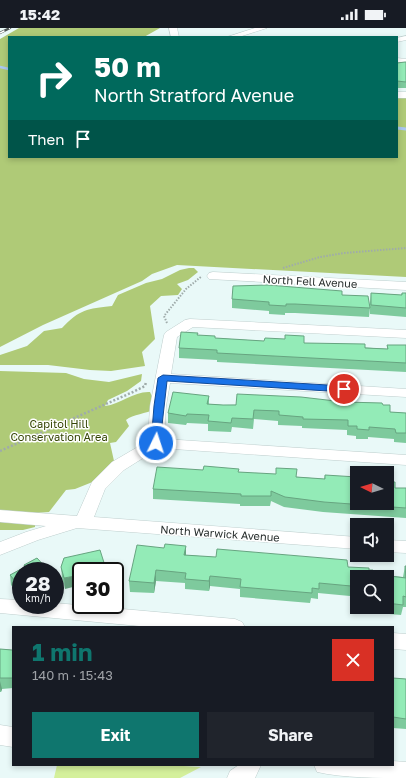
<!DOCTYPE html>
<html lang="en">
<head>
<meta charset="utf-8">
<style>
	body { margin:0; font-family:"Golos Text",sans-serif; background:#20242c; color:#f1f3f6; height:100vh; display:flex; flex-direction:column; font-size:15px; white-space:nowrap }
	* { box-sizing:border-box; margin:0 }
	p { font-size:13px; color:#9ea1a6 }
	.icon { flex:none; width:22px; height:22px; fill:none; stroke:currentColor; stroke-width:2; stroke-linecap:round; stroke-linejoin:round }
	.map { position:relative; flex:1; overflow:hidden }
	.drawer { position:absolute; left:12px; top:598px; width:382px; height:140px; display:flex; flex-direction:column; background:#171b24; border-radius:0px; box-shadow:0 2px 6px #0003 }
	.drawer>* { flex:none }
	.top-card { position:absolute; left:8px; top:8px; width:390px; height:122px; border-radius:0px; box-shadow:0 2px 6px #0003; background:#00695c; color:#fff; overflow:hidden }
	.needle { width:26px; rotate:275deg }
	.buttons { position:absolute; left:350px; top:438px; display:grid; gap:8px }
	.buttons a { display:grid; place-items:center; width:44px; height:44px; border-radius:0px; background:#171b24; box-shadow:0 2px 6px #0003; font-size:20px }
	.speed { position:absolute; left:12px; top:534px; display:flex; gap:8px; font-size:20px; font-weight:700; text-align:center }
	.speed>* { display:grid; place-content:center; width:52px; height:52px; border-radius:50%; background:#171b24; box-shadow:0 2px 6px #0003; line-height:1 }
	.speed small { font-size:10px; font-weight:400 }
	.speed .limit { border:2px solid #111; border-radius:6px; background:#fff; color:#111 }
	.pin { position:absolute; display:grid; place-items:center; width:34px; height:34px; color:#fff; margin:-17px; border:2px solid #fff; border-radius:50%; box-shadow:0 1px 4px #0007 }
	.me { position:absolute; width:44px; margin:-22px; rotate:4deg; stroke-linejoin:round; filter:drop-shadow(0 0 3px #0008) }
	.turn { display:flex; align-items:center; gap:14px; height:84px; padding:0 20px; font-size:18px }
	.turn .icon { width:52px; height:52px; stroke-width:2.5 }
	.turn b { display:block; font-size:28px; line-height:34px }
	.then { display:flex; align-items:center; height:38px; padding:0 20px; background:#0003; gap:8px; font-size:15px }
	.round { display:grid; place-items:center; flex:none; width:42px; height:42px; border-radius:0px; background:#20242c }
	.overview { display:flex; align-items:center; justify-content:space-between; height:68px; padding:0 20px }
	h1 { font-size:24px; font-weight:700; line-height:30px; color:#0f766e }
	.cta { display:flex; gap:8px; margin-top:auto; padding:8px 20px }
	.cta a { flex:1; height:46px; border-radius:0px; background:#0f766e; color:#fff; font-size:16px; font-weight:700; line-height:46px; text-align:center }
	.cta a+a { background:#20242c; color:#f1f3f6 }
	.status { display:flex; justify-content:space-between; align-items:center; height:28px; padding:0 20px; background:#171b24; direction:ltr }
	.status svg { height:11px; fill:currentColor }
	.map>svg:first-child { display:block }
</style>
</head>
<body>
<div class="status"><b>15:42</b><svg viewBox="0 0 49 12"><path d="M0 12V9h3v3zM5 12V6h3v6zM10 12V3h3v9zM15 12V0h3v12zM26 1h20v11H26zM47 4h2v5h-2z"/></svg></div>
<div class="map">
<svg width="406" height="750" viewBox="0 0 406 750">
	<rect width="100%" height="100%" fill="#e9f9f8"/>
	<polygon fill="#d4f09b" points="57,737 166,737 201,739 180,750 54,750"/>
	<g fill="#afca77">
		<polygon points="19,0 160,0 144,9 9,9 9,129 397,129 397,70 406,70 406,249 177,237 152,246 142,253 43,297 0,319 0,11"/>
		<path d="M189 240H194L198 244 188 252 177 256 182 261 178 267 161 268 150 278 155 311 142 324 145 338 111 343 90 342 48 337H0V327L27 318 44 303 62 300C80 281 87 281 112 278L118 267 146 255 162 251 180 242Z"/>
		<path d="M0 343 66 345 84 351 109 354 142 346 141 353 127 363 108 372 105 378C121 376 134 363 150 364L154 373 155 381C146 386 133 386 126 392L129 398 116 414 110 415 114 433 100 451 75 461 66 462 49 484 21 486 0 483Z"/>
		<polygon points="0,489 35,496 35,499 23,502 0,502"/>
	</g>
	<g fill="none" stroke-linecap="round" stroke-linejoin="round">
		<polyline stroke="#aac7f1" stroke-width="2.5" points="0,39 9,41"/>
		<polyline stroke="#aac7f1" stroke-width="3" points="397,100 406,101"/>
		<defs>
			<g id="minor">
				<polygon points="169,0 177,0 179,9 171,9"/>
				<polygon points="255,0 267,0 239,9 227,9"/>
				<polygon points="406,8 406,12 397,14 397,10"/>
				<polygon points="397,30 406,31 406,35 397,34"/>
				<rect x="397" y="64" width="9" height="6"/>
				<polygon points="213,244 406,254 406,262 209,251 207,248 209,245"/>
				<polygon points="190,291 406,302 406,310 193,299 177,309 171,346 406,361 406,369 170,355 166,378 164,411 406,427 406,437 159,420 124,442 105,461 94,489 357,509 357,521 77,500 38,512 0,527 0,514 26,504 46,498 0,494 0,482 77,488 92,454 112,434 148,413 150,378 164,307 166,304 185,292"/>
				<polygon points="387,512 406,513 406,525 387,524"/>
				<polygon points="0,571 21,572 21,577 55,577 55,575 235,591 242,594 245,599 150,599 0,585"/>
				<polygon points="393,605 406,606 406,622 393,621"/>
				<polygon points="0,697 13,699 13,719 0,717"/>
				<path d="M393 733 406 734V750C379 750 343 750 317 744L314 737H393Z"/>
				<polygon points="239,737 261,737 255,750 227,750 230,743"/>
			</g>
		</defs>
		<use href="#minor" stroke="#bececd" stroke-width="1"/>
		<g stroke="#9fabaa" stroke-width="2" stroke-dasharray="1.5 1.5" stroke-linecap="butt">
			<polyline points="283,240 320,229 344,225 406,220"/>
			<polyline points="167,295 164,288 186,261 202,248"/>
		</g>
		<polyline stroke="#9fabaa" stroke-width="2.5" stroke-dasharray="2 2" stroke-linecap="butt" points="0,423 133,364 145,358 146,354"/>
		<use href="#minor" fill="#fff" fill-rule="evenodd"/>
		<defs>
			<polyline id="rail" points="0,5 10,0"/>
		</defs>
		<use href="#rail" stroke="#4b5352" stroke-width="2.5"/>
		<use href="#rail" stroke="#fff" stroke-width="1.5" stroke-dasharray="5" stroke-linecap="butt"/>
	</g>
	<g fill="#7eca9d" fill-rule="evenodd">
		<polygon points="406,34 406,60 397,60 397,35"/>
		<polygon points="371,265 401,267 402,265 406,265 406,289 370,286 370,274"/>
		<polygon points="342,267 370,280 369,289 295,285 285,285 285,287 269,286 269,283 232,280 232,271"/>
		<polygon points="198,307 215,310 264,313 304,315 387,321 387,317 406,317 406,344 217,334 217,332 179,330 179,320"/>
		<polygon points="209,368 209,376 223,377 344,374 383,377 390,384 406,385 406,415 394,414 394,411 368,409 368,411 356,411 356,408 347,407 347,402 302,400 302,398 278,397 278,393 254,391 253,401 232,399 231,404 208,403 208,396 187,395 186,397 168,395 168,385"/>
		<polygon points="203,442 238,444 324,451 325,447 395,460 406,460 406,490 323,484 284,479 271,473 270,478 240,478 240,476 153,471 153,461"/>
		<path d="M186 518V527L348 539 369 542 373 546 403 549 405 538H406V579H403L401 587 377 585V582L350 579V568L318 565V571L311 570 310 575 240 569V561L210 558 209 563 185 561V555L156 553 154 565 130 564 129 553 164 520ZM357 549H387V579H357Z"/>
		<polygon points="37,530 21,543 21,569 11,557 10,547 24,539 24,537"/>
		<polygon points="64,530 65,561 62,549 61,539"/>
		<polygon points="0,621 12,622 13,621 13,660 2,661 1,664 0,664"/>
		<polygon points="393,650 406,651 406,701 393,700"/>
	</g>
	<g fill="#67a480">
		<polygon points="186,518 186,528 184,527"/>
		<polygon points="106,541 107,543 97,543"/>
		<polygon points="156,542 156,553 154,565 154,555"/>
		<polygon points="81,547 81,557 65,561 64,550"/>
		<polygon points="210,548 210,558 209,563 209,553"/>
		<polygon points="0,653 2,661 1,664 0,660"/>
	</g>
	<g fill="#93ebb7" stroke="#67a480">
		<polygon points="405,34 406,34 406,54 397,53 397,35"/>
		<polygon points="268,257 342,263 342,267 368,268 370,280 295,276 286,276 286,278 269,277 269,274 232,271 233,258"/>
		<polygon points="371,265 402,267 402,265 406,265 406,280 371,277"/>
		<polygon points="181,304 198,305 197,307 215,308 215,310 264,313 265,310 285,311 285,307 304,308 304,315 365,316 365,320 388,321 387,317 406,317 406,335 217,325 217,322 179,320"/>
		<polygon points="173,364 209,368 207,376 223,377 236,377 237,366 301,369 344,374 382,375 383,377 390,377 390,384 406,385 406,405 396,405 395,401 369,399 369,402 357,401 357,398 348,398 348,392 303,391 303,389 279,387 279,383 254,382 253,391 232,390 231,395 208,393 209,387 187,386 186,388 168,385"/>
		<polygon points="204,438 239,441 238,444 276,446 276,440 297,441 296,449 325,451 325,447 357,449 357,475 387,475 387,454 395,454 395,460 406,460 406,480 324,474 285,469 271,463 271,468 241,468 241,466 153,461 157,439 203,442"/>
		<polygon points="165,516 186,518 184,527 216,529 217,521 347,532 348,539 369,540 369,542 373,542 373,546 406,550 405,538 406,538 406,569 403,568 403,577 387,575 387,549 357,549 357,569 352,568 351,558 319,555 319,561 312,560 312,565 240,559 241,551 210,548 209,553 185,551 186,545 156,542 154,555 129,553 137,517 164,520"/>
		<polygon points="100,522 106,541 97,543 81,543 81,547 64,550 61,539 64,530"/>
		<polygon points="37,530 49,543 21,543 21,560 10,547 25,539 24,537"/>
		<polygon points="0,621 12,622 13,621 13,649 12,650 0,650"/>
		<polygon points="393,650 406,651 406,691 393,689"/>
	</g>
	<polygon fill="#1a73e8" stroke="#114b97" points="163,347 344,358 349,361 344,364 167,353 160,415 156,418 151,415 154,378 158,350"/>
	<g text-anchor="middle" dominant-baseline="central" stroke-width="3" stroke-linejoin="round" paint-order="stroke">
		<g font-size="11" fill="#292f2e" stroke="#fff">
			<text transform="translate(310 253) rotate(3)">North Fell Avenue</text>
			<text transform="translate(220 505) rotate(4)">North Warwick Avenue</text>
		</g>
		<g font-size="11" fill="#354505" stroke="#fff">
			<text x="59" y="395">Capitol Hill<tspan x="59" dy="13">Conservation Area</tspan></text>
		</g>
	</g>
</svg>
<div class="buttons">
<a><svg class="needle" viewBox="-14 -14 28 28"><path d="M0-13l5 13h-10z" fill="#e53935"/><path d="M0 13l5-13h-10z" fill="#9ea1a6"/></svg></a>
<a><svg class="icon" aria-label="sound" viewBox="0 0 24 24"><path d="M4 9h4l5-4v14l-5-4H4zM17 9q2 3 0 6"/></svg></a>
<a><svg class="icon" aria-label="search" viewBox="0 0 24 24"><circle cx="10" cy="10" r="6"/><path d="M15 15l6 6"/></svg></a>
</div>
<div class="speed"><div>28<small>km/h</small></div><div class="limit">30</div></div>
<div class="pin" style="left:344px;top:361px;background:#d93025"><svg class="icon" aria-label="arrive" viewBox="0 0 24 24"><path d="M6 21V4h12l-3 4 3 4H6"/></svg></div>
<svg class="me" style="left:156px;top:415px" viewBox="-20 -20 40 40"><circle r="17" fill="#1a73e8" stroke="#fff" stroke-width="3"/><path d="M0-11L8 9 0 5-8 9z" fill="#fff"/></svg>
<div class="top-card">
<div class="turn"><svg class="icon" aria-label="right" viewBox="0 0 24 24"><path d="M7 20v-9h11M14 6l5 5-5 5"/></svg><div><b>50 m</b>North Stratford Avenue</div></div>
<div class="then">Then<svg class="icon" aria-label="arrive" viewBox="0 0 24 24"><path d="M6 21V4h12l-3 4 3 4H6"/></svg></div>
</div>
<section class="drawer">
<div class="overview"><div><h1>1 min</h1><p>140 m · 15:43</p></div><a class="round" style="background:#d93025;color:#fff"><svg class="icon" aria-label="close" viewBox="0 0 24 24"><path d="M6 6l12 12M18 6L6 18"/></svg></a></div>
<div class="cta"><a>Exit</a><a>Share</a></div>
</section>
</div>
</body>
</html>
